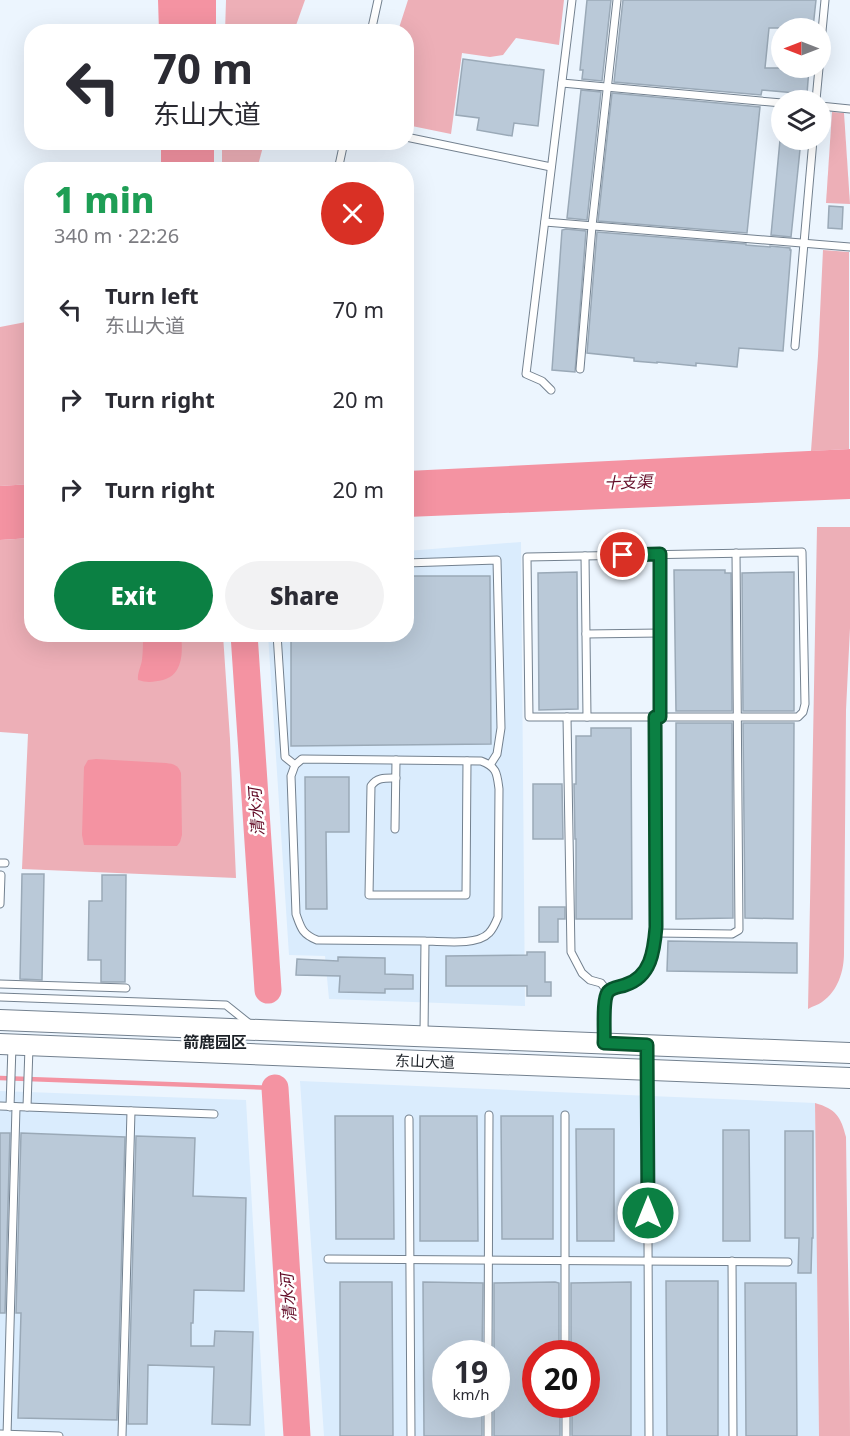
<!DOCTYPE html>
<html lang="en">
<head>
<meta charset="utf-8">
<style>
	body { margin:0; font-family:"Noto Sans","Noto Sans SC",sans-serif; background:#f2f2f3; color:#2b2b33; height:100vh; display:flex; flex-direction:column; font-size:22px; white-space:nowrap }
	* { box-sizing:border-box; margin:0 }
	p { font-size:20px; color:#7c7c81 }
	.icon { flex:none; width:33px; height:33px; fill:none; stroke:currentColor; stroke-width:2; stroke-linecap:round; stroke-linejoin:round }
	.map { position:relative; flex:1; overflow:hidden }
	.sheet { position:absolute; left:24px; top:162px; width:390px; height:480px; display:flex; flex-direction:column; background:#fff; border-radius:24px; box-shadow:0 6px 24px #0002 }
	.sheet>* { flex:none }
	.guide { position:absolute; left:24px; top:24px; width:390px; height:126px; border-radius:24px; box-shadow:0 6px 24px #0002; background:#fff; color:#2b2b33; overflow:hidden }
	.needle { width:39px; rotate:270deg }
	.buttons { position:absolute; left:771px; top:18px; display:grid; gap:12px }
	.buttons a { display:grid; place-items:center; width:60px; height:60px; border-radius:50%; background:#fff; box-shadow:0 6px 24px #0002; font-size:30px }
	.speed { position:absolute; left:432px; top:1340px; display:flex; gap:12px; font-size:30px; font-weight:700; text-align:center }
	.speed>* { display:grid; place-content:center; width:78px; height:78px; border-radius:50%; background:#fff; box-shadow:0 6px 24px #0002; line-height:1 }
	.speed small { font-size:15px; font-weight:400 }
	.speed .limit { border:9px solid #d22; background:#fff; color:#111 }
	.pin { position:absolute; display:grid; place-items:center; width:51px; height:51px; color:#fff; margin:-26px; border:3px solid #fff; border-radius:50%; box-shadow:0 2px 6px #0007 }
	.me { position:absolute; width:66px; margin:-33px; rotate:0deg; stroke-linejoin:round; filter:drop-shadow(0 0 4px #0008) }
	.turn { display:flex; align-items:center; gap:21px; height:126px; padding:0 30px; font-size:27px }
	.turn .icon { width:78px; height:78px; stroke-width:2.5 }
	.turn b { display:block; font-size:42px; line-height:51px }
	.round { display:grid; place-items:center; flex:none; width:63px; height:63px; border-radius:32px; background:#f2f2f3 }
	.summary { display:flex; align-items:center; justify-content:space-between; height:102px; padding:0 30px }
	h1 { font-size:36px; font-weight:800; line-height:45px; color:#1e9e55 }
	.button { display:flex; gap:12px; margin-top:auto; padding:12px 30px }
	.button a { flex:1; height:69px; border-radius:36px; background:#0b8043; color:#fff; font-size:24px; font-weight:800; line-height:69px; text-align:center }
	.button a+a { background:#f2f2f3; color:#2b2b33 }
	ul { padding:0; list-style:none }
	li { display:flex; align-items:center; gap:18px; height:90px; padding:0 30px }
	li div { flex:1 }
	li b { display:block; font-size:22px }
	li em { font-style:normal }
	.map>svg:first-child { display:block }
</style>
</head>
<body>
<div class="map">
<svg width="850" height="1436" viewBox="0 0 850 1436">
	<rect width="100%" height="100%" fill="#ecf5fe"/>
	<g fill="#daecfd" fill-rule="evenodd">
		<polygon points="521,542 525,1006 329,999 325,956 289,955 268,635 406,634 407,551"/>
		<path d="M300 1081 815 1103 819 1436H324ZM446 1353H496V1404H446ZM536 1353H586V1404H536Z"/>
		<polygon points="0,1091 246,1100 265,1436 0,1436"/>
	</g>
	<g fill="#edafb7">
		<polygon points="226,0 305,0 294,31 225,32"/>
		<polygon points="408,0 564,0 559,45 516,38 503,55 490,57 462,53 451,134 407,125 406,32 398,31"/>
		<polygon points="832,112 844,113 850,204 826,203"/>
		<polygon points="222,143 264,143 257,169 222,169"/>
		<polygon points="823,250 849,252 849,449 811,451 818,356"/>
		<polygon points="31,321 31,484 0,486 0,327"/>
		<path d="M817 527H850V628L846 710 844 953C844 971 838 991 822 1002 818 1005 813 1006 808 1009Z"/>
		<polygon points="31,538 32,634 223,635 230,739 236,878 22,869 28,734 0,732 0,540"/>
		<path d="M815 1103C836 1109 841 1117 846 1137 847 1237 850 1336 850 1436H819Z"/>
	</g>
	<g fill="#f493a2">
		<polygon points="158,0 216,0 216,31 159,31"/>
		<rect x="161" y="143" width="53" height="26"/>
		<polygon points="850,449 850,499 407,517 407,471"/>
		<polygon points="31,484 31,538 0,540 0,486"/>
		<path d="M143 635H181C183 652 183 675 163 680 154 682 147 683 138 680 137 673 141 667 142 660 143 652 143 643 143 635Z"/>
		<path d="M96 759 166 763C174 764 178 765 181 773L182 835 180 842 177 846 84 845 82 835 84 767 88 760Z"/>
	</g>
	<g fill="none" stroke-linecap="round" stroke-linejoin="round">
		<polyline stroke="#f493a2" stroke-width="4.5" points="0,1078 275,1088"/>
		<g stroke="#f493a2" stroke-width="27">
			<polyline points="244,634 268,990"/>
			<polyline points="275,1088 297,1436"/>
		</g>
	</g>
	<g fill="#bac9d8" stroke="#9aa9b7" stroke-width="1.5">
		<polygon points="587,0 611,0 602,81 582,79 583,70 580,70"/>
		<polygon points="623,0 816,0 813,28 769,28 765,68 809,68 807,94 762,90 761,95 614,82"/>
		<polygon points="463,59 544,70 538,126 514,123 512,136 477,130 479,118 456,115"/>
		<polygon points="581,90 601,92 587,220 567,218"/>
		<polygon points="612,93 760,107 747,233 598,221"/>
		<polygon points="780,140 801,140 791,237 771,235"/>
		<polygon points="829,206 843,207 842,229 828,228"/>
		<polygon points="566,229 586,231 575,372 552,370 562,230"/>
		<polygon points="597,232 746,244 746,245 770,247 770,246 790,248 790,250 791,250 783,351 739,348 737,367 696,363 696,366 657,362 657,363 634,361 634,358 587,353"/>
		<polygon points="674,570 725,570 725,573 731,573 732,711 676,711"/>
		<polygon points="577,572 578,709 539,710 538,573"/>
		<polygon points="794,572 794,711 743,711 742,573"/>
		<polygon points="406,576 490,576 491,744 291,746 291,634 406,634"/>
		<polygon points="676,723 732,723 733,918 676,919"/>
		<polygon points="743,723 794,723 793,919 745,918"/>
		<polygon points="591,728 631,728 632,919 576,919 576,839 575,839 574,784 576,784 576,736 591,736"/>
		<polygon points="305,777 349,777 349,832 326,832 327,909 306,909"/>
		<polygon points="533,784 562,784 563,839 533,839"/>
		<polygon points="22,874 44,874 42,980 20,979"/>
		<polygon points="102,875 126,875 125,982 101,982 101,960 88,960 89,901 102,901"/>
		<polygon points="539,907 565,907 565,919 558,919 558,942 539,942"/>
		<polygon points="668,941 797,943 797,973 667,971"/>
		<polygon points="527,952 545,952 545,982 551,982 551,996 527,996 527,986 446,986 446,956 527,955"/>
		<polygon points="338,957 385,958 385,974 413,975 413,989 385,989 385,993 339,992 340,976 296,975 297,959 338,961"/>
		<polygon points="335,1116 393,1116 394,1239 336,1239"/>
		<polygon points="420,1116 477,1116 478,1241 420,1241"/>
		<polygon points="501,1116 553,1116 553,1239 502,1239"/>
		<polygon points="576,1129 614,1129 614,1241 577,1241"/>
		<polygon points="723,1130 749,1130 750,1241 723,1241"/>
		<polygon points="785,1131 813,1131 813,1238 812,1238 811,1273 798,1273 799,1238 785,1238"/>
		<polygon points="0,1133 10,1133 5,1313 0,1313"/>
		<polygon points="21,1133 125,1137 117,1420 18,1418 21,1313 16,1313"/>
		<polygon points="136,1136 195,1138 193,1196 246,1198 244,1291 194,1290 193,1323 191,1323 191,1346 214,1346 215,1331 253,1332 250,1425 212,1424 214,1367 148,1365 147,1424 128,1424"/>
		<polygon points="666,1281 718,1281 718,1436 667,1436"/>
		<polygon points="340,1282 392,1282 393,1436 340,1436"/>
		<polygon points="423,1282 483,1283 482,1353 446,1353 446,1404 482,1404 482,1436 424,1436"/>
		<polygon points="555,1282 559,1283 559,1353 536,1353 536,1404 560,1404 560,1436 494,1436 494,1404 498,1404 498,1353 494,1353 494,1283"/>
		<polygon points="631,1282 631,1436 572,1436 572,1404 586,1404 586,1353 571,1353 571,1283"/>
		<polygon points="745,1283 796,1283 797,1436 746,1436"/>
	</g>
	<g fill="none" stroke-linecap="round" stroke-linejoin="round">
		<defs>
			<g id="lane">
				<polyline points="371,32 378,0"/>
				<polyline points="820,52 825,0"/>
				<polyline points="562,83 782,103"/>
				<polyline points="816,100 819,68"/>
				<polyline points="820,106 850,109"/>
				<polyline points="406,137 551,167"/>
				<polyline points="338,170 344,142"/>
				<polyline points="545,222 850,247"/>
				<polyline points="795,346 813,140"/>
				<polyline points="580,369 592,226 617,0"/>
				<polyline points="551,390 542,381 526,374 572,0"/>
				<polygon points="802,552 805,704 803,712 798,717 529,717 527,557"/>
				<polyline points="660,554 660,717"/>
				<polyline points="585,556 587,717"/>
				<polyline points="406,563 497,560 501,728 497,754 490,765"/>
				<polyline points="277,634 285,757 295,765"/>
				<polyline points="586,634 660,633"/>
				<polyline points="567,717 571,952 582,973 590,980 601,983 608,992"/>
				<path d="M396 778C386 778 377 777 371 786L369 895H466L467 761"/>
				<polyline points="395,829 396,760"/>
				<polyline points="0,863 5,863"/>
				<polyline points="0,904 1,875"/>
				<polyline points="656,933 732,934 739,930 736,553"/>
				<polyline points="0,984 126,988"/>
				<polyline points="0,997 226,1005 251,1025"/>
				<path d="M424 1034 425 941 317 940C302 934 301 928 296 914L291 776 295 765 302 759 481 761C497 767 497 773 499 789L498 917C496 922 493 929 489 933 477 946 442 941 425 941"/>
				<path d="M604 1041C605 1029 602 1002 608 993 612 987 618 988 624 986 651 978 654 951 656 927L655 717"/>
				<polyline points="647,1046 649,1436"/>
				<polyline points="0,1106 214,1114"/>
				<polyline points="10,1107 12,1046"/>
				<polyline points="27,1107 29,1047"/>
				<polyline points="565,1115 565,1353"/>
				<polyline points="409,1119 411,1436"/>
				<polyline points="328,1259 788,1262"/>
				<polyline points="732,1261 733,1436"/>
				<polyline points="488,1353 489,1115"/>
				<polyline points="566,1404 566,1436"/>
				<polyline points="0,1434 59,1436"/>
				<polyline points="7,1436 16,1107"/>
				<polyline points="122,1436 131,1111"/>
				<polyline points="488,1436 488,1404"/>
			</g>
			<g id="secondary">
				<polyline points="0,1020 850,1053"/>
				<polyline points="0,1044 850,1078"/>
			</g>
		</defs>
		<use href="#lane" stroke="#73818f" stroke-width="9"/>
		<use href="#secondary" stroke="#73818f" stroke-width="22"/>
		<use href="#lane" stroke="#fff" stroke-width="7"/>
		<use href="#secondary" stroke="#fff" stroke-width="20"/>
	</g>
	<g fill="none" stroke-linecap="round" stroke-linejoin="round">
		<defs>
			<path id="route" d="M623 555 660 554V717H655L656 927C654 951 651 977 625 985 620 987 612 987 608 992 602 1000 605 1032 604 1043L647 1045 648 1213"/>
		</defs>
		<use href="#route" stroke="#07532c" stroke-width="15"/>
		<use href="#route" stroke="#0b8043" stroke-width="10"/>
	</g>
	<g text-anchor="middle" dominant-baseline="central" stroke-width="5" stroke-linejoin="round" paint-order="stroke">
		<g font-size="15" fill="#1c2127" stroke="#fff">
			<text transform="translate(425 1061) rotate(2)">东山大道</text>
		</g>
		<g font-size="16" font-style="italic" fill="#630c27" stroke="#fff">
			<text transform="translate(628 482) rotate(-2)">十支渠</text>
			<text transform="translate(256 812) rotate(-94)">清水河</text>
			<text transform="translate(288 1298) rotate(-94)">清水河</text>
		</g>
		<g font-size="16" font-weight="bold" fill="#1c2127" stroke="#fff">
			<text x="215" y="1042">箭鹿园区</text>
		</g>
	</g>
</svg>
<div class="buttons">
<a><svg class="needle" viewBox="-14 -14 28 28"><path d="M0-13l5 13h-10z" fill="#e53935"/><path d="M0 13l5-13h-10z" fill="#7c7c81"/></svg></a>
<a><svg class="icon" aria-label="layers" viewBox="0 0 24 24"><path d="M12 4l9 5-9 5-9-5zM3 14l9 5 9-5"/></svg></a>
</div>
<div class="speed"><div>19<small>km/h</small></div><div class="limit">20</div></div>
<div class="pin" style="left:623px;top:555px;background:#d93025"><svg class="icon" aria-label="arrive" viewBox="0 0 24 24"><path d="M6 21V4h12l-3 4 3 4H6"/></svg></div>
<svg class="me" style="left:648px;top:1213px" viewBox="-20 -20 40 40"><circle r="17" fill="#0b8043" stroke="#fff" stroke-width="3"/><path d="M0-11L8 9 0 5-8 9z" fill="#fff"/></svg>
<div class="guide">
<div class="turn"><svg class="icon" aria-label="left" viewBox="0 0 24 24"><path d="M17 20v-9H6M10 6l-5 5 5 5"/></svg><div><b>70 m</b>东山大道</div></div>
</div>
<section class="sheet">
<div class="summary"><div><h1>1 min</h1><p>340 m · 22:26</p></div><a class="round" style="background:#d93025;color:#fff"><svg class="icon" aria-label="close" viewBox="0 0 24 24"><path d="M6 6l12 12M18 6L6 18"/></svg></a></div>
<ul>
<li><svg class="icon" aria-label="left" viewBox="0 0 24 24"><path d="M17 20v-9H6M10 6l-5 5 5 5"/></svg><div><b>Turn left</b><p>东山大道</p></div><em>70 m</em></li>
<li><svg class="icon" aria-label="right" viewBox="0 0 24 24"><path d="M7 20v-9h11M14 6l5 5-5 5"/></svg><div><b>Turn right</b></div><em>20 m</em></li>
<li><svg class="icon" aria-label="right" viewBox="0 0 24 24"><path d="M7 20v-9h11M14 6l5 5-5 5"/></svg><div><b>Turn right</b></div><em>20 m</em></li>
</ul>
<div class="button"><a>Exit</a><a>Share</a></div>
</section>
</div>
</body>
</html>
